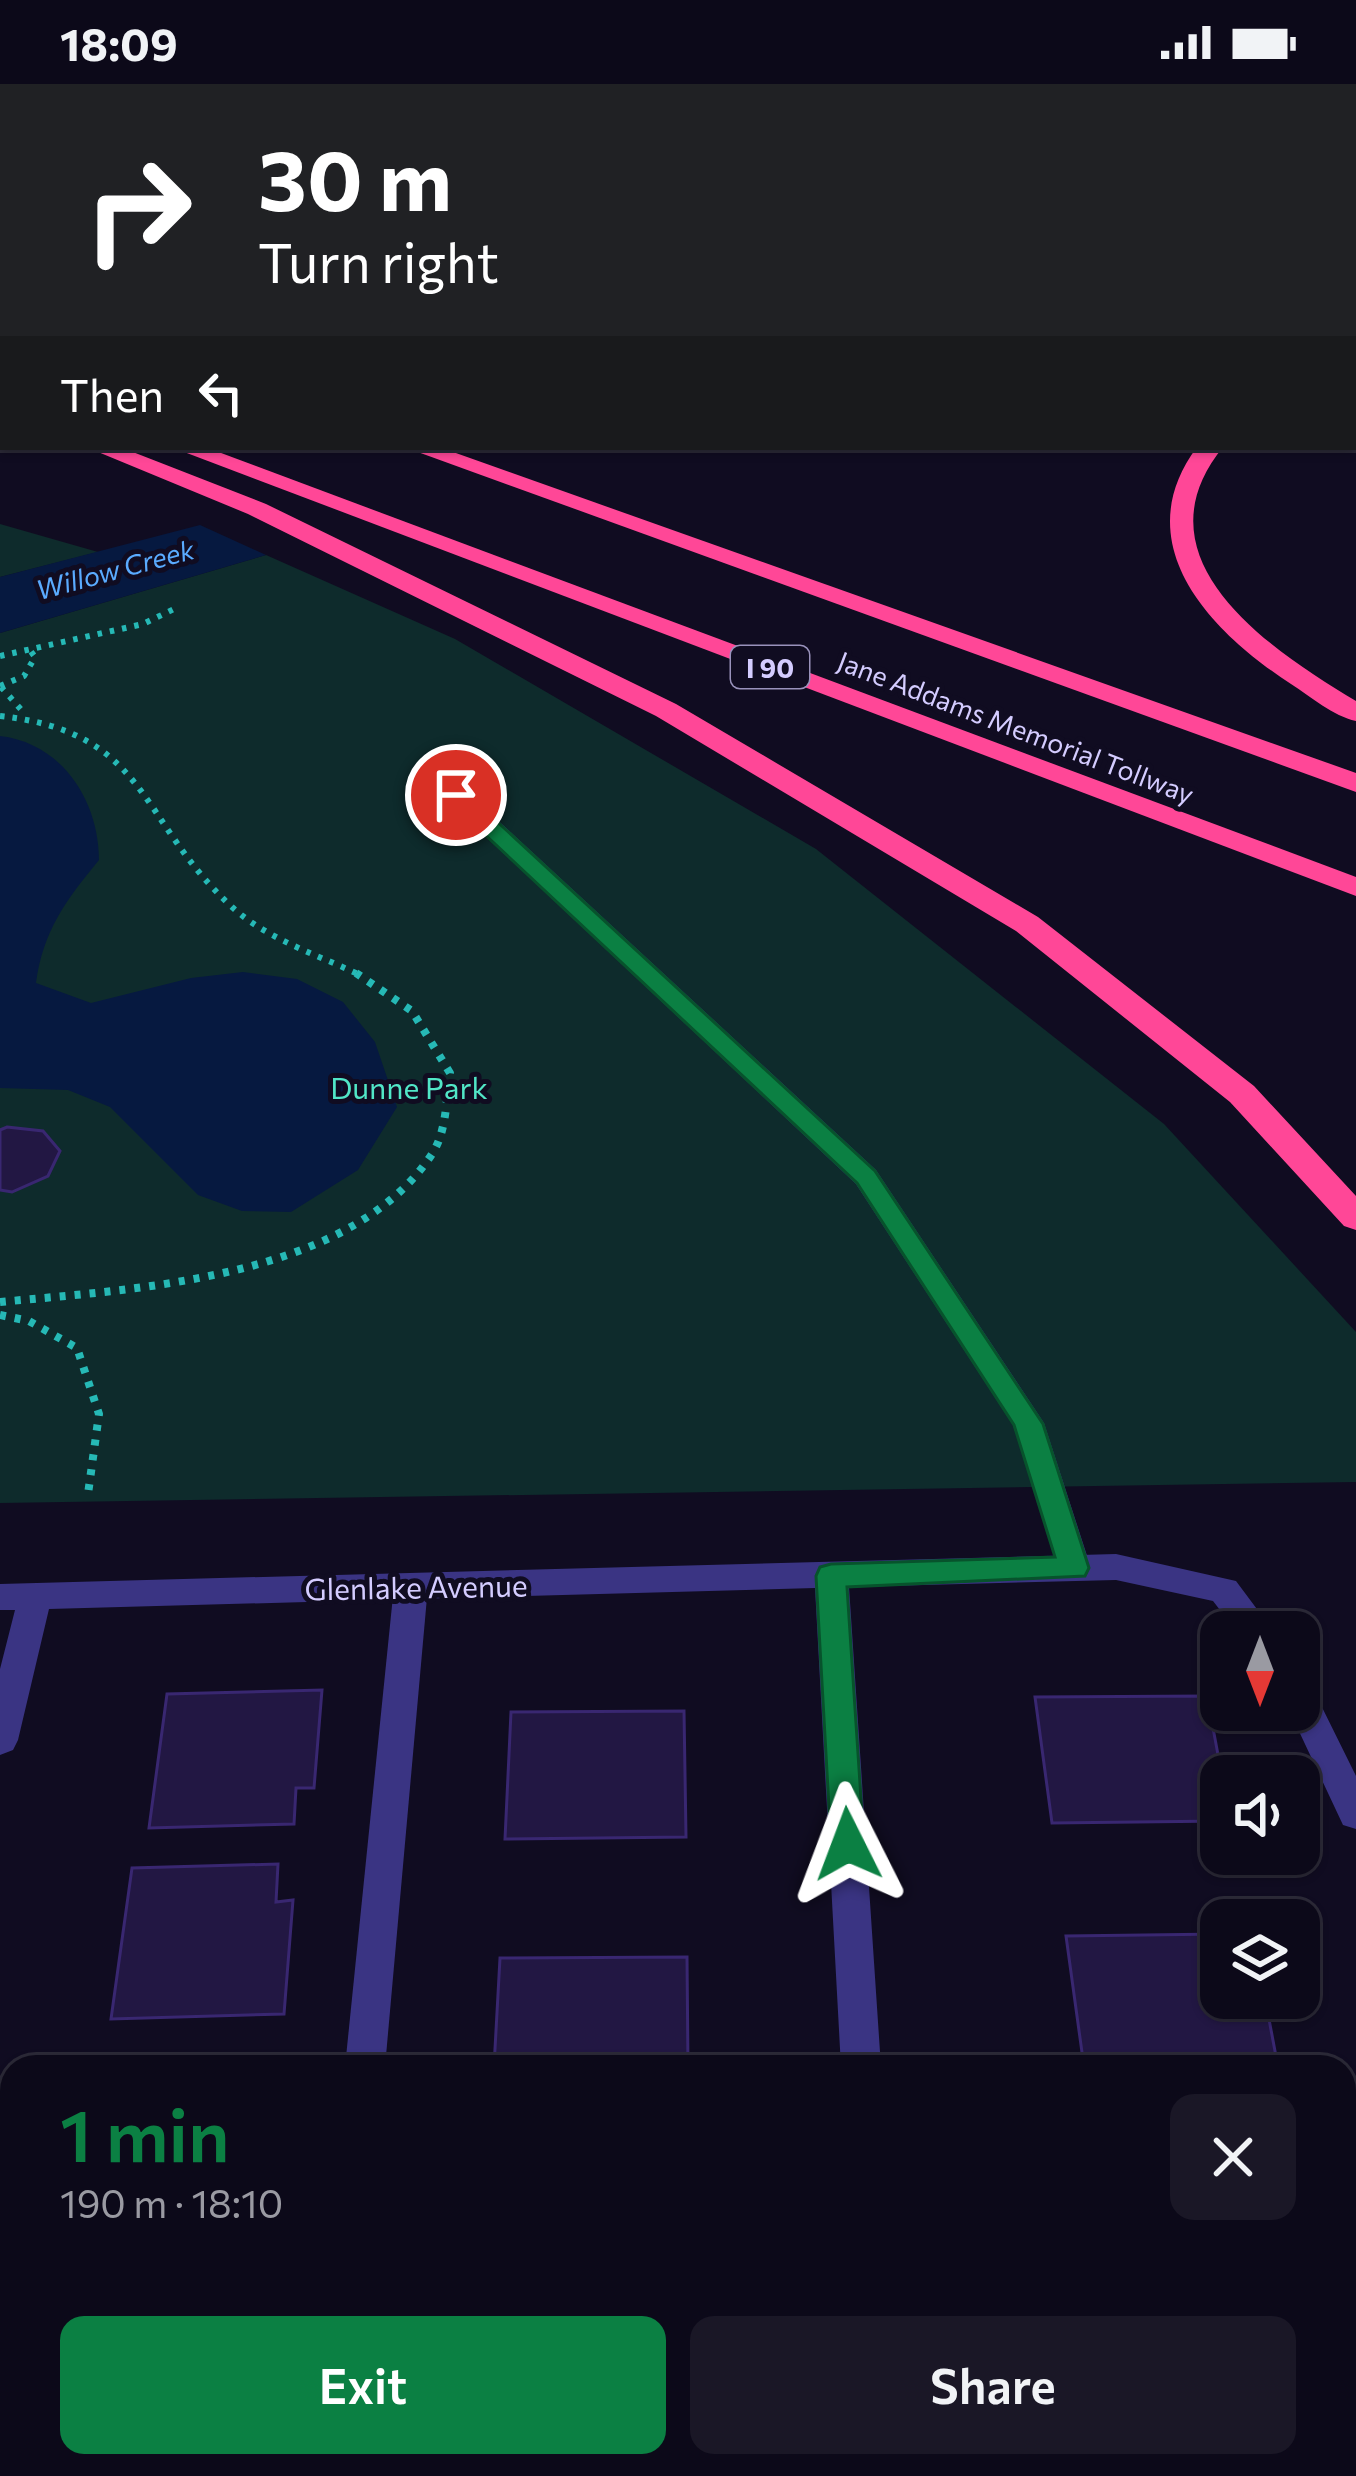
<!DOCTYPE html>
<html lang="en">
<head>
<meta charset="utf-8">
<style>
	body { margin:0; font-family:Commissioner,sans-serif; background:#1a1726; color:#f1f3f6; height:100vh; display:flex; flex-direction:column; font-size:45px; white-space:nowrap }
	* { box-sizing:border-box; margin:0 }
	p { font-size:39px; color:#9a9aa2 }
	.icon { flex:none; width:66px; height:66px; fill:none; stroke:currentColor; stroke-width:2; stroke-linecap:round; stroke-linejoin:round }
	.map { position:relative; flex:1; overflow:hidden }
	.sheet { position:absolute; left:0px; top:1971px; width:1356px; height:423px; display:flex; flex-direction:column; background:#0c0919; border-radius:36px 36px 0 0; box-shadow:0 3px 9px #0004,0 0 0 3px #2c2a38 }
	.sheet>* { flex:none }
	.banner { position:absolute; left:0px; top:0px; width:1356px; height:366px; box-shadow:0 3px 9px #0004,0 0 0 3px #2c2a38; background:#202124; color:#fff; overflow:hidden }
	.needle { width:78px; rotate:180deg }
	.controls { position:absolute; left:1200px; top:1527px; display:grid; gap:24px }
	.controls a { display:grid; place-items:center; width:120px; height:120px; border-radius:24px; background:#0c0919; box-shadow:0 3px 9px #0004,0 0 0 3px #2c2a38; font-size:60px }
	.pin { position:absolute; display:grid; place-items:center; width:102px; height:102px; color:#fff; margin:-51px; border:6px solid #fff; border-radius:50%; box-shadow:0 3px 12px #0007 }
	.me { position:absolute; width:132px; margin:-66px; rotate:357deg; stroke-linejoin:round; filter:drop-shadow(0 0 9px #0008) }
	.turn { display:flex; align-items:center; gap:42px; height:252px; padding:0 60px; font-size:54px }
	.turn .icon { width:156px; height:156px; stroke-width:2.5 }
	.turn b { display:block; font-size:84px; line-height:102px }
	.then { display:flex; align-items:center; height:114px; padding:0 60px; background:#0003; gap:24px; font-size:45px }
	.round { display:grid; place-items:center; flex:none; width:126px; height:126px; border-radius:24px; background:#1a1726 }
	.head { display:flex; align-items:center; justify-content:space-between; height:204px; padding:0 60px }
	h1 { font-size:72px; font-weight:600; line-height:90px; color:#0b8043 }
	.button { display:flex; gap:24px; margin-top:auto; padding:24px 60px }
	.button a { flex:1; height:138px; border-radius:24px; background:#0b8043; color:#fff; font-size:48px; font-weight:600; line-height:138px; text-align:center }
	.button a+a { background:#1a1726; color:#f1f3f6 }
	.status { display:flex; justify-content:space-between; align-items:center; height:84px; padding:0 60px; background:#0c0919; direction:ltr }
	.status svg { height:33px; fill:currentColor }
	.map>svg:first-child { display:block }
</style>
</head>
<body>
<div class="status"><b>18:09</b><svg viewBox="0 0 49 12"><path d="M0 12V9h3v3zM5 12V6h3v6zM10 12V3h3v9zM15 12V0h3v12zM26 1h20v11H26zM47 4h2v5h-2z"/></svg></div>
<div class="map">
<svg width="1356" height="2392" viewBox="0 0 1356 2392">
	<rect width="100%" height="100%" fill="#100c21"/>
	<g fill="#0e2b2c">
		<polygon points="0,0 686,0 703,3 3,3 3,164"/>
		<polygon points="0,440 98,468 0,493"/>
		<polygon points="266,471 455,555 816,765 1164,1040 1356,1248 1356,1398 0,1419 0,549"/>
	</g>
	<g fill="#061940">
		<polygon points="200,441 266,471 0,549 0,493"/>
		<path d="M0 652C62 659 99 717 99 776 66 816 43 847 36 899L91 919 191 894 243 888 297 895 343 918 375 958 397 1023 358 1086 291 1128 242 1127 198 1111 110 1023 68 1006 0 1004Z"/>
	</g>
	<g fill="#221743" stroke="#392771" stroke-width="3">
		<polygon points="7,1043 43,1047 60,1067 48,1092 12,1108 0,1106 0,1046"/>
		<polygon points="322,1606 314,1704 296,1704 294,1740 149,1744 167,1610"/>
		<polygon points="1207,1612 1222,1692 1221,1737 1052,1739 1035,1613"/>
		<polygon points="684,1627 686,1753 505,1755 511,1628"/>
		<polygon points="278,1780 276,1818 293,1816 284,1930 111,1935 132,1784"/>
		<polygon points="1221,1850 1221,1914 1265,1914 1278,1983 1084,1983 1066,1852"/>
		<polygon points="687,1873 688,1983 494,1983 500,1874"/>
		<polygon points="36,2382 228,2382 227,2392 35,2392"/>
		<polygon points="469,2382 686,2382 687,2392 468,2392"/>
		<polygon points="1089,2382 1306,2382 1308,2392 1090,2392"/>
	</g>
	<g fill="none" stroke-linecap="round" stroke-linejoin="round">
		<g stroke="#26b9b6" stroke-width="6" stroke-dasharray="4.5 8" stroke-linecap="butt">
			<polyline points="0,572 143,540 174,525"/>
			<polyline points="0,602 24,592 35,573 29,565"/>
			<polyline points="1,603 26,631"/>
			<path d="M0 632C149 648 138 737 232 823 268 856 319 871 362 892"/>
		</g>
		<g stroke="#26b9b6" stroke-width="8" stroke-dasharray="6 9" stroke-linecap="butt">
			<path d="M0 1218C135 1205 350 1195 432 1070 447 1047 446 1015 450 989L412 927 356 889"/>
			<polyline points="0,1231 29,1237 77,1264 99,1330 88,1410"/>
		</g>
		<g fill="#3a3483" fill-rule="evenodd">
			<polygon points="456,704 465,706 876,1086 1044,1339 1091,1484 1086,1493 1074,1497 1062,1493 1013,1341 856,1100 447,716 447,706"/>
			<polygon points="411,1489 423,1493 428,1502 385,1983 345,1983 394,1502 399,1493"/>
			<polygon points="303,2382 347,2382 346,2392 302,2392"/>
		</g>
		<g fill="#3a3483" fill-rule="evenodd">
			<polygon points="1116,1470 1236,1497 1274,1548 1237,1548 1213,1517 1116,1496 849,1503 881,1983 841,1983 815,1504 49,1525 18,1656 13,1666 0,1671 0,1585 15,1526 0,1526 0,1500"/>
			<polygon points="1299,1597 1311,1601 1356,1692 1356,1745 1343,1741 1289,1626 1299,1626"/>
			<polygon points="864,2382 908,2382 909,2392 865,2392"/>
		</g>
		<g fill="#ff4797" fill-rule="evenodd">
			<polygon points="733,0 765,0 767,3 735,3"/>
			<polygon points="1210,0 1228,0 1230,3 1212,3"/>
			<rect x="1353" y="167" width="3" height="15"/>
			<rect x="0" y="179" width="3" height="14"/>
			<polygon points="0,210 3,211 3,225 0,224"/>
			<polygon points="1353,273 1356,274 1356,289 1353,288"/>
			<polygon points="0,287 3,288 3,302 0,301"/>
			<polygon points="0,318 3,319 3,333 0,332"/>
			<polygon points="86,363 120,363 266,420 676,620 1038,833 1254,1002 1356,1112 1356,1146 1344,1142 1230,1018 1016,847 656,632 248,430"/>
			<polygon points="171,363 205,363 1356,793 1356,812"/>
			<polygon points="404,363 439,363 1356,689 1356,708"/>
			<path d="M1197 363H1223C1132 475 1271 566 1356 617V637C1333 632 1311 613 1291 600 1211 548 1125 460 1197 363Z"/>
		</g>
	</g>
	<polygon fill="#0b8043" stroke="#07532c" stroke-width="3" points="456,704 463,706 875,1087 1043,1340 1089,1484 1085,1492 847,1503 864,1760 859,1770 848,1774 836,1770 831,1760 816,1492 820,1483 831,1480 1055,1473 1014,1341 857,1099 448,716 448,706"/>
	<g text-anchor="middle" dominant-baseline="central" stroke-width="10" stroke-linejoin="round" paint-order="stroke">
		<g font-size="27" font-style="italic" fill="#5aabff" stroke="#100c21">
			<text transform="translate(115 485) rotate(-15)">Willow Creek</text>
		</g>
		<rect fill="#100c21" stroke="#9992bc" stroke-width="3" x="731" y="562" width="78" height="42" rx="9"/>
		<g font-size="27" font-weight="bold" fill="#d4ccff">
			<text x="770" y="583">I 90</text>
		</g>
		<g font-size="27" fill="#d4ccff" stroke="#100c21">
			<text transform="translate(1016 643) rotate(21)">Jane Addams Memorial Tollway</text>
		</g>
		<g font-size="30" fill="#51e6c7" stroke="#100c21">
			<text x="409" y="1002">Dunne Park</text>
		</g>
		<g font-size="30" fill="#d4ccff" stroke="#100c21">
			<text transform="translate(416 1502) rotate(-1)">Glenlake Avenue</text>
		</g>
	</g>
</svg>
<div class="controls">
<a><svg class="needle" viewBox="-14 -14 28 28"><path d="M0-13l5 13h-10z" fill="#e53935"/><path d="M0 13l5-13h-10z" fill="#9a9aa2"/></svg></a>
<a><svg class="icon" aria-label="sound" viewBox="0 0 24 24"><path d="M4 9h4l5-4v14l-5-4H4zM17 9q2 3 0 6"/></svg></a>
<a><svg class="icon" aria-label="layers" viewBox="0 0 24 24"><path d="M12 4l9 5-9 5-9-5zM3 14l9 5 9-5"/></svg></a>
</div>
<div class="pin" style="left:456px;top:711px;background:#d93025"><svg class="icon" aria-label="arrive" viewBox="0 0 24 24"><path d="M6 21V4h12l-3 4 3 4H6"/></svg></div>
<svg class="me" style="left:848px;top:1760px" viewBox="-20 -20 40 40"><path d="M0-17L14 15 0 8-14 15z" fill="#0b8043" stroke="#fff" stroke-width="4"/></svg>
<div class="banner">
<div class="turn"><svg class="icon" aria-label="right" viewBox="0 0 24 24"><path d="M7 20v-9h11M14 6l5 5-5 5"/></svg><div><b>30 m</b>Turn right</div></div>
<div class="then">Then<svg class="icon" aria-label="left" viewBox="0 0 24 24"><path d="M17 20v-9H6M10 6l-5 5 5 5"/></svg></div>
</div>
<section class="sheet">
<div class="head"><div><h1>1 min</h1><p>190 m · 18:10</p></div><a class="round"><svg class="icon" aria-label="close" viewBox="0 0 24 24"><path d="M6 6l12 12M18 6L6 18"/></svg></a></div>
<div class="button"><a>Exit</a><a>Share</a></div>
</section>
</div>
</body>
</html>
